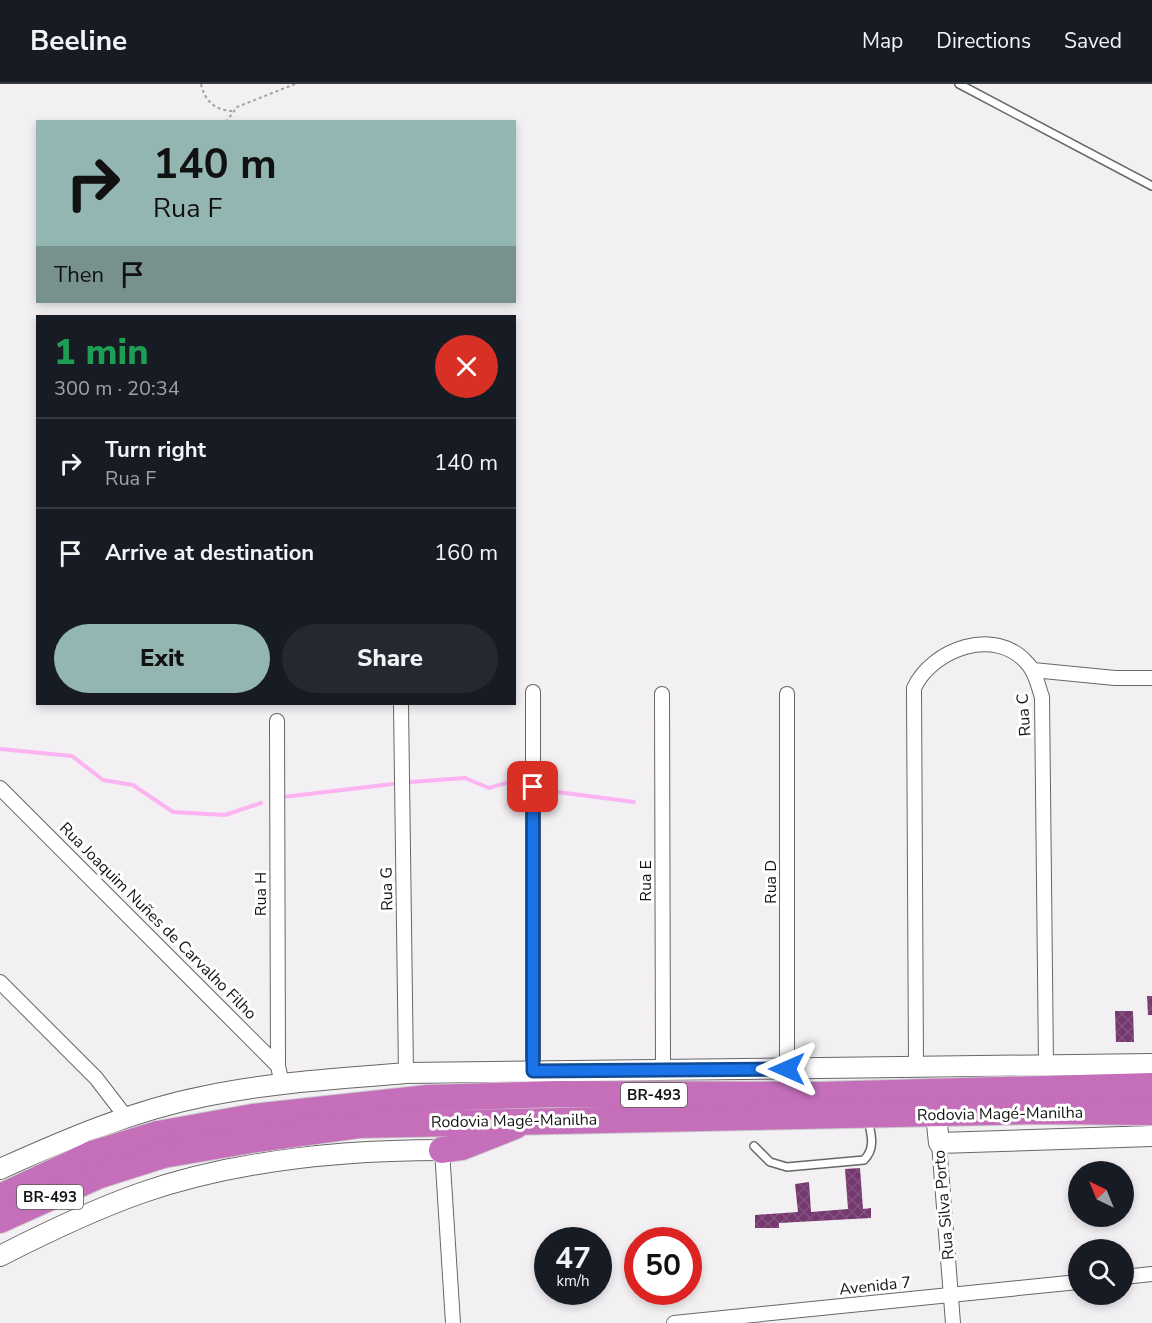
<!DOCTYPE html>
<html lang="en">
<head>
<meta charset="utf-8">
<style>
	body { margin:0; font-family:"Nunito Sans",sans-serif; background:#242831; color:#f1f3f6; height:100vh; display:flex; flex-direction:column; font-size:22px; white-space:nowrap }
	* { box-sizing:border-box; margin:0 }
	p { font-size:20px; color:#9ea1a6 }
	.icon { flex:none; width:33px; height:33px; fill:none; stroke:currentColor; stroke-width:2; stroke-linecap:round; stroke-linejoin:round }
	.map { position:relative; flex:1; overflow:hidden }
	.side { position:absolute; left:36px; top:231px; width:480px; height:390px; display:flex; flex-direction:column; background:#171b24; border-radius:0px; box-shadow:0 3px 9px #0003 }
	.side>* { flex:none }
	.guide { position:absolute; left:36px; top:36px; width:480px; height:183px; border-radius:0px; box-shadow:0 3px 9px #0003; background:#94b6b2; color:#111; overflow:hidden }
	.needle { width:39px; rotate:317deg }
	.buttons { position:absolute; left:1068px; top:1077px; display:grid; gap:12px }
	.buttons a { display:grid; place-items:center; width:66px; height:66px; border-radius:50%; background:#171b24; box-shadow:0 3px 9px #0003; font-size:30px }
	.speed { position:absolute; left:534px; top:1143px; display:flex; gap:12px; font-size:30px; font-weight:700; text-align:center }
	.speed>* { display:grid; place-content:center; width:78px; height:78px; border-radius:50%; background:#171b24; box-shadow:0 3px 9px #0003; line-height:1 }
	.speed small { font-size:15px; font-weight:400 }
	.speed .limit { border:9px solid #d22; background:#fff; color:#111 }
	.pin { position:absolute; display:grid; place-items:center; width:51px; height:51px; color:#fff; margin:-26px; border-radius:12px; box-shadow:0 3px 9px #0006 }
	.me { position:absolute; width:66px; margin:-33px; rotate:270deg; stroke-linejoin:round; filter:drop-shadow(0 0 4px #0008) }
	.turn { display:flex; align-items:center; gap:21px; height:126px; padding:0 18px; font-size:27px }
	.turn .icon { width:78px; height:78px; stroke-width:2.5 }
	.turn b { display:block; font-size:42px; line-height:51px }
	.then { display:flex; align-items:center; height:57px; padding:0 18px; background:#0003; gap:12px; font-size:22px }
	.round { display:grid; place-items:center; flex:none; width:63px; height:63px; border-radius:32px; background:#242831 }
	.head { display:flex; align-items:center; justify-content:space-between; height:102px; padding:0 18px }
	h1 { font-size:36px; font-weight:800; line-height:45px; color:#1e9e55 }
	.action { display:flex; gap:12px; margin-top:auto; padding:12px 18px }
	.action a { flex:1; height:69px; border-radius:36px; background:#94b6b2; color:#111; font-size:24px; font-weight:800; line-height:69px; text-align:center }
	.action a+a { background:#242831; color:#f1f3f6 }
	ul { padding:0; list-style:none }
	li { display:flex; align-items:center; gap:18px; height:90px; padding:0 18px; border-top:2px solid #363941 }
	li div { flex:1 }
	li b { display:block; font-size:22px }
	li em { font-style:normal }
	header { display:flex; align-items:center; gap:36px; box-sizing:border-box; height:84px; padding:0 30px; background:#171b24; border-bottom:2px solid #363941 }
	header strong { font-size:28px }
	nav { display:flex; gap:33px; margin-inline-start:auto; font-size:21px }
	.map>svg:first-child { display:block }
</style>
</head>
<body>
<header>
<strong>Beeline</strong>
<nav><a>Map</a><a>Directions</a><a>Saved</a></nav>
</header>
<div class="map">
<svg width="1152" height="1239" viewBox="0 0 1152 1239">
	<defs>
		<pattern id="building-cross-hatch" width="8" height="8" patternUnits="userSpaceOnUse" patternTransform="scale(1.5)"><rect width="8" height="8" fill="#75386f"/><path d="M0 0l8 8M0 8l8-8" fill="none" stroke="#83527e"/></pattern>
	</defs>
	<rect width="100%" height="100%" fill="#f3f0f3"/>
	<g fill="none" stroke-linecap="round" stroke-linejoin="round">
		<g stroke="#fbb4f1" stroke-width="4">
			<polyline points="0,665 72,672 103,696 133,701 173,728 225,731 261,719"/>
			<polyline points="410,698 465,694 489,704 516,696"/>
			<polyline points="542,706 634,718"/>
			<polyline points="283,713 393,700"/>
		</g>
	</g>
	<g fill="url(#building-cross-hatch)">
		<polygon points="1147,912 1152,912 1152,931 1148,931"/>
		<polygon points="1115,927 1133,927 1134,958 1116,958"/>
		<polygon points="860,1084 863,1125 871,1124 871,1134 779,1139 779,1144 755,1144 755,1131 798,1128 795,1100 809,1098 811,1128 848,1125 845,1085"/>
	</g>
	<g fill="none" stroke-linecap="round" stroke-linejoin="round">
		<defs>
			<g id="lane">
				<polyline points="959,0 1152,102"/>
				<path d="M754 1062 770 1078 787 1083 864 1076C876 1064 871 1050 868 1035"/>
			</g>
			<g id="street">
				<polyline points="1033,586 1115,594 1152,594"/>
				<polyline points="533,608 533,987"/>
				<polyline points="662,610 663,985"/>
				<polyline points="401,620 406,989"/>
				<polyline points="277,637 278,982"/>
				<polyline points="0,704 278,982 282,1000"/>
				<polyline points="0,898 96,994 126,1033"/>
				<path d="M916 982 914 604C932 565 995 542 1027 579 1036 588 1038 602 1042 613L1046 981"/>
				<polyline points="787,985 787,610"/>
				<polyline points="939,1059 953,1239"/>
				<polyline points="442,1066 453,1239"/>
				<polyline points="1124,1193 1152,1190"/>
				<polyline points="674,1239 1078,1198"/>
			</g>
			<g id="secondary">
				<polyline points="936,1031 939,1059 1152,1052"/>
				<path d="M0 1085C67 1055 134 1026 206 1012 272 998 339 995 406 989L1152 980"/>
				<path d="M0 1172C45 1149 93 1126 141 1109 236 1076 342 1066 442 1066"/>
			</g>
			<g id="highway">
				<polyline points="158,1050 253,1033 428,1014 558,1010 817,1011 1152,1002"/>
				<polyline points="442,1066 462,1063 515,1042"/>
				<polyline points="163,1071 257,1055 359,1041 1038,1027 1152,1028"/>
				<polyline points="0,1113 92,1070"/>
				<polyline points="0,1136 100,1091"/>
			</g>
		</defs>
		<use href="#lane" stroke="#696668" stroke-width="10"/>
		<use href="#street" stroke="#696668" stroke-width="16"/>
		<use href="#secondary" stroke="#696668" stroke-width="22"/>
		<use href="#highway" stroke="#cccbcc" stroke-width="28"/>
		<g stroke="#a2a0a2" stroke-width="2" stroke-dasharray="3 3" stroke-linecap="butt">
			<path d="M201 0C205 17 214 26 232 27"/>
			<polyline points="226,38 237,23 295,0"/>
		</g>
		<use href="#lane" stroke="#fff" stroke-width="7"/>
		<use href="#street" stroke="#fff" stroke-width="14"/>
		<use href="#secondary" stroke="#fff" stroke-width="20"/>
		<use href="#highway" stroke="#c56fbb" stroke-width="26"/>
		<defs>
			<g id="highway-bridge">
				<polyline points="92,1070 158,1050"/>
				<polyline points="100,1091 163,1071"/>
			</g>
		</defs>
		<use href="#highway-bridge" stroke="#cccbcc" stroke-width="28" stroke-linecap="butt"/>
		<use href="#highway-bridge" stroke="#c56fbb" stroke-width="26"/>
	</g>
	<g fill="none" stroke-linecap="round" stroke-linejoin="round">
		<defs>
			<polyline id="route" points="533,703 533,987 787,985"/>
		</defs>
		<use href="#route" stroke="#114b97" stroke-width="15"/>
		<use href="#route" stroke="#1a73e8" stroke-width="10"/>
	</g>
	<g text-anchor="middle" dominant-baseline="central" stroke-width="6" stroke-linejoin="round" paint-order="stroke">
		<g fill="#fff" stroke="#5b5a5b" stroke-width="1.5">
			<rect x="621" y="999" width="66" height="24" rx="4.5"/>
			<rect x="17" y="1101" width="66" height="24" rx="4.5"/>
		</g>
		<g font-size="15" font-weight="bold" fill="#151415">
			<text x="654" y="1011">BR-493</text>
			<text x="50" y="1113">BR-493</text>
		</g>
		<g font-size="16" fill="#151415" stroke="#fff">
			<text transform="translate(1024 631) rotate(-94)">Rua C</text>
			<text transform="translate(646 797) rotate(-90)">Rua E</text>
			<text transform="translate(771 798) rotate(-90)">Rua D</text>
			<text transform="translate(387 805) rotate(-91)">Rua G</text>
			<text transform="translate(261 810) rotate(-90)">Rua H</text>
			<text transform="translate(158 837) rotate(45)">Rua Joaquim Nuñes de Carvalho Filho</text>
			<text transform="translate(1000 1030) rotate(-1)">Rodovia Magé-Manilha</text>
			<text transform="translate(514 1037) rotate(-1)">Rodovia Magé-Manilha</text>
			<text transform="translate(944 1121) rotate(-95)">Rua Silva Porto</text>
			<text transform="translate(875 1202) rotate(-6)">Avenida 7</text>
		</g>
	</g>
</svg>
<div class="buttons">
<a><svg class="needle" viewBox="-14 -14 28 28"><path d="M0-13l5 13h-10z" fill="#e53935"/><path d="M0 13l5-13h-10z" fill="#9ea1a6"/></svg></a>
<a><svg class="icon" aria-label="search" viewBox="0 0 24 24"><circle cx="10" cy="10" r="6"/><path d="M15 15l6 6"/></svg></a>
</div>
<div class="speed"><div>47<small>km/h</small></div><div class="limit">50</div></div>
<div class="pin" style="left:533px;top:703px;background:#d93025"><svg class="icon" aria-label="arrive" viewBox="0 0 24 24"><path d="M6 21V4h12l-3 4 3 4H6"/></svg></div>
<svg class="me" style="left:787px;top:985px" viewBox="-20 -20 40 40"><path d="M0-17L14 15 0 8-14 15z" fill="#1a73e8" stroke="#fff" stroke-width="4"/></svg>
<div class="guide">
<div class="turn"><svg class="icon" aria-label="right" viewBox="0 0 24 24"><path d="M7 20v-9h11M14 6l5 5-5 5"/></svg><div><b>140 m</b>Rua F</div></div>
<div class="then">Then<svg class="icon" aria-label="arrive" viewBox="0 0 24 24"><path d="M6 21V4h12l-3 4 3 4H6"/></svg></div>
</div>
<section class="side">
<div class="head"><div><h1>1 min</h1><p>300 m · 20:34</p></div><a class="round" style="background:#d93025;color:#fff"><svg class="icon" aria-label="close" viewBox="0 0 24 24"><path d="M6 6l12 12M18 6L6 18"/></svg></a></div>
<ul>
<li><svg class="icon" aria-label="right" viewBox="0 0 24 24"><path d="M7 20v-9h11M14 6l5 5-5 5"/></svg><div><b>Turn right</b><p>Rua F</p></div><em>140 m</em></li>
<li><svg class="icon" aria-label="arrive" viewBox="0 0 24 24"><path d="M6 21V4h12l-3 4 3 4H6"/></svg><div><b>Arrive at destination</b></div><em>160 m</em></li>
</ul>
<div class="action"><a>Exit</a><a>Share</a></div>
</section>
</div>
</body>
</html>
